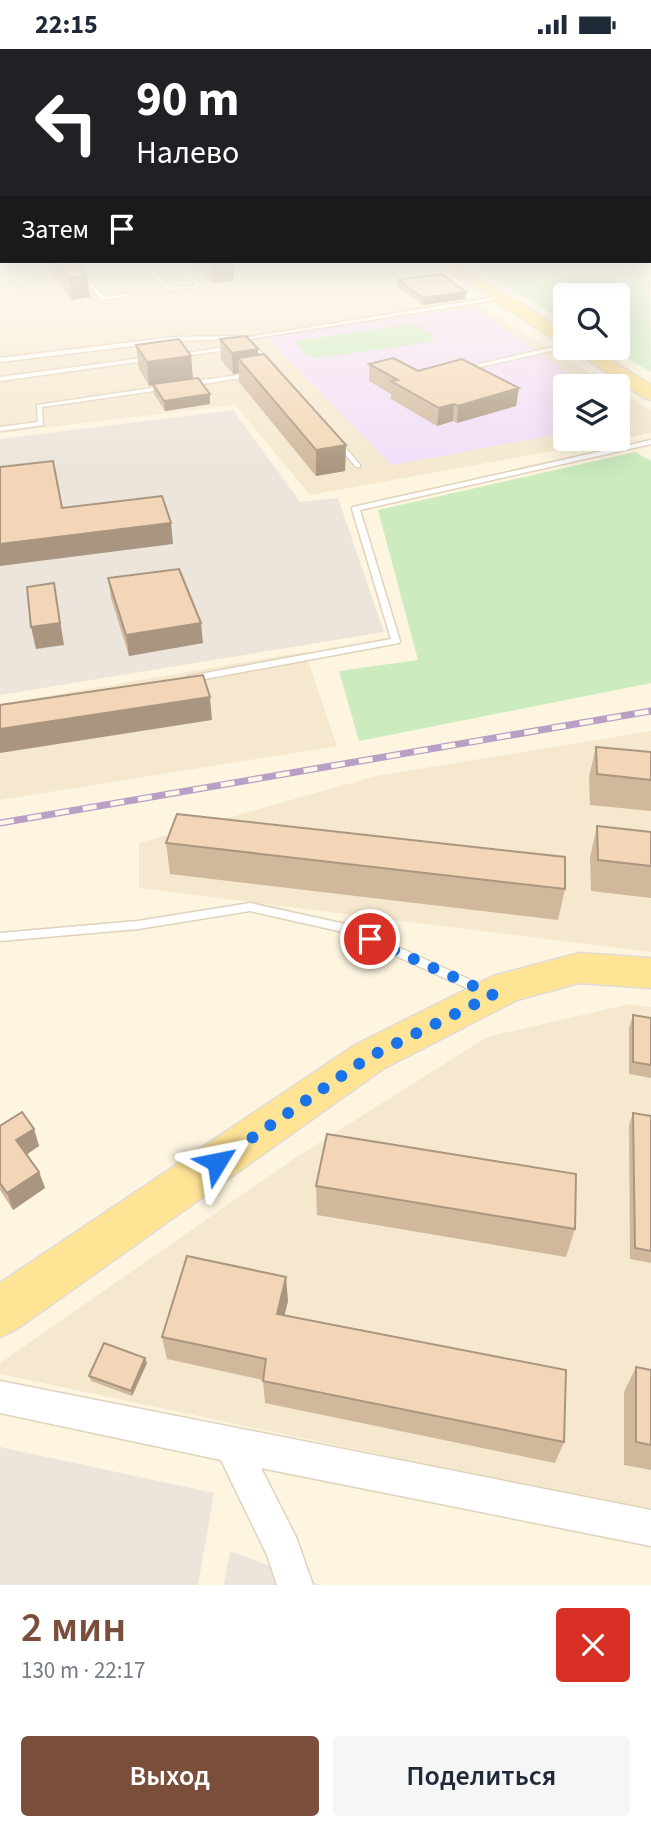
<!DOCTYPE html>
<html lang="ru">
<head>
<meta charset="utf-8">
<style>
	body { margin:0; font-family:"Source Sans 3",sans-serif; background:#f6f6f7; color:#1f2937; height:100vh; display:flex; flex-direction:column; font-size:26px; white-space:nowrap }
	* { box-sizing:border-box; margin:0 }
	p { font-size:23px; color:#747a83 }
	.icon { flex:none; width:38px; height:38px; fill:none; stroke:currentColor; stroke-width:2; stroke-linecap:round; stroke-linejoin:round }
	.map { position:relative; height:1536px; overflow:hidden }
	.sheet { display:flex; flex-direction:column; background:#fff; flex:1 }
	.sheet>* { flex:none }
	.hud { position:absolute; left:0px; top:0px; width:651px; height:214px; box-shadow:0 7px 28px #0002; background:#202124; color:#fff; overflow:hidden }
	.fabs { position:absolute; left:553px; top:234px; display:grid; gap:14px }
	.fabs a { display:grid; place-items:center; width:77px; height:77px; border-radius:7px; background:#fff; box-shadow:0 7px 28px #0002; font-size:35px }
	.pin { position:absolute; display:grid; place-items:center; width:60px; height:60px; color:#fff; margin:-30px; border:4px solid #fff; border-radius:50%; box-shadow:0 2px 7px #0007 }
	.me { position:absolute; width:77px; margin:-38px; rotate:55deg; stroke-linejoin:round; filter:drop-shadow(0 0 5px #0008) }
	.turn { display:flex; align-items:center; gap:24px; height:147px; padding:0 21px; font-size:32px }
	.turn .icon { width:91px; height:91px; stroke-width:2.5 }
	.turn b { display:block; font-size:49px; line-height:60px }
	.then { display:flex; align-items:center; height:66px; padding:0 21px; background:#0003; gap:14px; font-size:26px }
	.round { display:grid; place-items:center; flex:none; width:74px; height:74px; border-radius:7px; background:#f6f6f7 }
	.headline { display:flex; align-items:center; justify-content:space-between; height:119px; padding:0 21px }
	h1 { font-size:42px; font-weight:600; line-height:52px; color:#7b4d3b }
	.primary-button { display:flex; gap:14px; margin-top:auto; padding:14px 21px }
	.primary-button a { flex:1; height:80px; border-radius:7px; background:#7b4d3b; color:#fff; font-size:28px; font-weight:600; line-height:80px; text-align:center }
	.primary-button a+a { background:#f6f6f7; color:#1f2937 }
	.status { display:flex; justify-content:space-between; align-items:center; height:49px; padding:0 35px; background:#fff; direction:ltr }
	.status svg { height:19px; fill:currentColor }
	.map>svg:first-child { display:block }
</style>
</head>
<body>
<div class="status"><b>22:15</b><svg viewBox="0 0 49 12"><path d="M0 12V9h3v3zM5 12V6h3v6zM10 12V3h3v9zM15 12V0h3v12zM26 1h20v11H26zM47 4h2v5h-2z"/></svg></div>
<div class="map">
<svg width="651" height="1536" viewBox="0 0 651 1536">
	<rect width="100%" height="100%" fill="#fdf5e0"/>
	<g fill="#f5e8cf">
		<polygon points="21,212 406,212 612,338 565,338 565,390 618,390 618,341 651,362 651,384 310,446 235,356 0,384 0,215"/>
		<polygon points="305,603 337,697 0,751 0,655"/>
		<polygon points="651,682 651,903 139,839 139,794 376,727"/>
		<polygon points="630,955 651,958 651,1463 0,1325 0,1314 295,1109 487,988"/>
	</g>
	<g fill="#ebe5dc">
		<polygon points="233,361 300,453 338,449 384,583 0,646 0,390"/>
		<polygon points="0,1398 214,1444 198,1536 0,1536"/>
		<polygon points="230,1502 321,1536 224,1536"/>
	</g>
	<polygon fill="#f2ddf9" points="473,258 587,338 565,338 565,384 392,416 266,288"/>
	<g fill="#ccebbf">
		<polygon points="649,206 651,323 611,299 618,299 618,247 565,247 565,272 472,217 524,212 649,212"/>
		<polygon points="411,275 422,278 435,289 431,293 318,309 308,307 296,294 301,291"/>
		<polygon points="635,403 651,412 651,634 359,692 339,622 418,611 378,461"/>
	</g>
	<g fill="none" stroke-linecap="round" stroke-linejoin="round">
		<defs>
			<g id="lane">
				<polygon points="46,212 58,212 0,220 0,218"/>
				<polygon points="68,212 72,212 104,248 128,245 131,247 101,251"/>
				<polygon points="140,212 145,212 172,239 196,236 171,212 176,212 203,237 169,242"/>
				<polygon points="472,212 484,212 449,217 447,216"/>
				<polygon points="501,247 503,250 250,290 270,313 270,315 268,316 243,289"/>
				<polygon points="240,287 243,289 242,290 174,292 0,313 0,309 174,288"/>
				<polygon points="565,295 565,299 466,321 463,319"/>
				<polygon points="233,297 235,298 235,300 176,308 173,306"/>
				<polygon points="150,308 152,309 152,311 0,332 0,328"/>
				<polygon points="252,324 255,326 254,327 189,337 186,335 189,333"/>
				<polygon points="166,337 168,338 168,340 42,358 43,376 0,382 0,378 38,373 37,356"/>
				<polygon points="335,391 339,391 360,416 360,418 356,418 335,393"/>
				<polygon points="651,391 651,395 360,461 400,592 399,594 189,633 184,630 189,627 391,590 352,460 353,458"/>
				<polygon points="250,854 350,876 490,940 492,943 490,946 486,948 482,946 343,883 250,862 138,880 0,892 0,884 138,872"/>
			</g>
			<polygon id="street" points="0,1332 651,1461 651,1497 261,1419 296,1488 313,1536 277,1536 267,1506 221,1411 0,1364"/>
			<g id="primary">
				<polygon points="435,212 453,212 565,282 565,295 559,294"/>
				<polygon points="570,299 592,299 651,336 651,351 644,349"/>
				<polygon points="579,904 651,909 651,939 579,934 517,951 383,1020 17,1280 0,1288 0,1234 355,996 493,927"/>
			</g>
		</defs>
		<use href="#lane" stroke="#e1d2bc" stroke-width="3"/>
		<use href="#street" stroke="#e1d2bc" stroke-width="3"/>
		<use href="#primary" stroke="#e1dbd7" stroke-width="3"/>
		<use href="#lane" fill="#fff" fill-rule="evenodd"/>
		<use href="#street" fill="#fff" fill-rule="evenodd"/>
		<use href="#primary" fill="#ffe496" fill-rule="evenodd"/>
		<defs>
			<polyline id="rail" points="0,774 651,662"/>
		</defs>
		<use href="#rail" stroke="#b99fc6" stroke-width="7"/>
		<use href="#rail" stroke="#fff8e8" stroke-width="4.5" stroke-dasharray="14" stroke-linecap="butt"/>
	</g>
	<g fill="#d1b89d">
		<polygon points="48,212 75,212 90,248 72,251 49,221"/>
		<polygon points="188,212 233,212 234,232 212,234"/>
		<polygon points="398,231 465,250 423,256 397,238"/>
		<polygon points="220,290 258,300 258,306 346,396 345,422 316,427 239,333 239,324 233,325 221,311"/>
		<polygon points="136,296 191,307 193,329 210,345 210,355 165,362 154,345 153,336 149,337 139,320"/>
		<polygon points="369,315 519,339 516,357 457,374 453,372 437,377 391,350 391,345 369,332"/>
		<polygon points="108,529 203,594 129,607 111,549"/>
		<polygon points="596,698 651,703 651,762 590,756 589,728"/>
		<polygon points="597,777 651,783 651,849 591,842 590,808"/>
		<polygon points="166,794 565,840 558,871 170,825"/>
		<polygon points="633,966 651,969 651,1029 629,1025 629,979"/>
		<polygon points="633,1064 651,1067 651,1214 630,1210 629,1076"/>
		<polygon points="0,1077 34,1080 39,1097 27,1105 39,1123 45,1139 13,1161 0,1141"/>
		<polygon points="316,1137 575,1180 566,1208 317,1166"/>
		<polygon points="288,1252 284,1267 564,1393 555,1414 265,1354 263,1331 167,1310 162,1288"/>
		<polygon points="147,1314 132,1347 91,1332 89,1327"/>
		<polygon points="636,1318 651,1321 651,1421 624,1416 624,1343"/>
	</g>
	<g fill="#aa9680">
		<polygon points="222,212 233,212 234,232 212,234 211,213"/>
		<polygon points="87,227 90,248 72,251 69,229"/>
		<polygon points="466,243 465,250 423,256 423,249"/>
		<polygon points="258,300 259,321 238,309 239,324 233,325 232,304"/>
		<polygon points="191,307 193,331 149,337 147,313"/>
		<polygon points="519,339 516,357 457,374 458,357"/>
		<polygon points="210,345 210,355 165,362 164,352"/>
		<polygon points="454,355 453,372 437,377 439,359"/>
		<polygon points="346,396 345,422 316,427 316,401"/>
		<polygon points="171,474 173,495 0,517 0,495"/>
		<polygon points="54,534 64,596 36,600 31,578"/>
		<polygon points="201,574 203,594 129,607 126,586"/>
		<polygon points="210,648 212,671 0,704 0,680"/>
		<polygon points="34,1080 39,1097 23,1108 16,1091"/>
		<polygon points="39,1123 45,1139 13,1161 7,1144"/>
		<polygon points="286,1228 288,1252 279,1288 277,1265"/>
		<polygon points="145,1309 147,1314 132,1347 131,1342"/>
	</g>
	<g fill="#f3d6b7" stroke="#aa9680" stroke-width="2">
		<polygon points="55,212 75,212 87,227 69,229"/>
		<polygon points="441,225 466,243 423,249 398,231"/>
		<polygon points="246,287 258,300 232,304 220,290"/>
		<polygon points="179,290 191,307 147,313 136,296"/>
		<polygon points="264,305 346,396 316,401 238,309"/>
		<polygon points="393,309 418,322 462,310 519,339 458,357 454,355 439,359 391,332 398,331 369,315"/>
		<polygon points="198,329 210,345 164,352 153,335"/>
		<polygon points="53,412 62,459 162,447 171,474 0,495 0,418"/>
		<polygon points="179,520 201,574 126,586 108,529"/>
		<polygon points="54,534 60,574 31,578 27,538"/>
		<polygon points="203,626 210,648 0,680 0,656"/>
		<polygon points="596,698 651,703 651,731 597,725"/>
		<polygon points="177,765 565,808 565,840 166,794"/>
		<polygon points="597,777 651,783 651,817 598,811"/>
		<polygon points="633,966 651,969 651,1016 633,1013"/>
		<polygon points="22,1063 34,1080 16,1091 39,1123 7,1144 0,1134 0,1077"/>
		<polygon points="633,1064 651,1067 651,1202 635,1199"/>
		<polygon points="327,1085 576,1125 575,1180 316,1137"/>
		<polygon points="187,1207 286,1228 277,1265 566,1321 564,1393 263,1332 266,1310 162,1288"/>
		<polygon points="104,1294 145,1309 131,1342 89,1327"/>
		<polygon points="636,1318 651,1321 651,1396 636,1393"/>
	</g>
	<linearGradient id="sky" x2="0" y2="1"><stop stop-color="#93c3e8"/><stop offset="0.49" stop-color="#fefaf1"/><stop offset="1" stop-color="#fefaf1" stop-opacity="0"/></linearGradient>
	<rect width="651" height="421" fill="url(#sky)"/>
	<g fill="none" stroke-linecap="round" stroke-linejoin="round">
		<polyline stroke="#1a73e8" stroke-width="12" stroke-dasharray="0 21.6" points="217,1113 369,1008 493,946 370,890"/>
	</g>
</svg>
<div class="fabs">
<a><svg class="icon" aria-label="search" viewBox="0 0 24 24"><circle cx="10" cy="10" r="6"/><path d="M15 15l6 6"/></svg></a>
<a><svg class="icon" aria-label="layers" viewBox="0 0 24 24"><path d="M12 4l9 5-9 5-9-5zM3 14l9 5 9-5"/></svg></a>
</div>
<div class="pin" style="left:370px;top:890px;background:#d93025"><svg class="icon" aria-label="arrive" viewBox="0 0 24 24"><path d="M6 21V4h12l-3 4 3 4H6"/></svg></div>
<svg class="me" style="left:217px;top:1113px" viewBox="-20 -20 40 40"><path d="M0-17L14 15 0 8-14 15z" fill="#1a73e8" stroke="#fff" stroke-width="4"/></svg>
<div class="hud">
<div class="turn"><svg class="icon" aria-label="left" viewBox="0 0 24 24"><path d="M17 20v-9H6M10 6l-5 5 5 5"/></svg><div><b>90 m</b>Налево</div></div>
<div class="then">Затем<svg class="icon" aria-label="arrive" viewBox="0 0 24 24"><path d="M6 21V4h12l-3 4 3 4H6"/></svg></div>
</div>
</div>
<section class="sheet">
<div class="headline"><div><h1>2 мин</h1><p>130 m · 22:17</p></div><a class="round" style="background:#d93025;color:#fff"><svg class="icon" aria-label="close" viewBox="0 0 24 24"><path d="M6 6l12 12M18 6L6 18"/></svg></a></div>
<div class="primary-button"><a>Выход</a><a>Поделиться</a></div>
</section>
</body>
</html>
